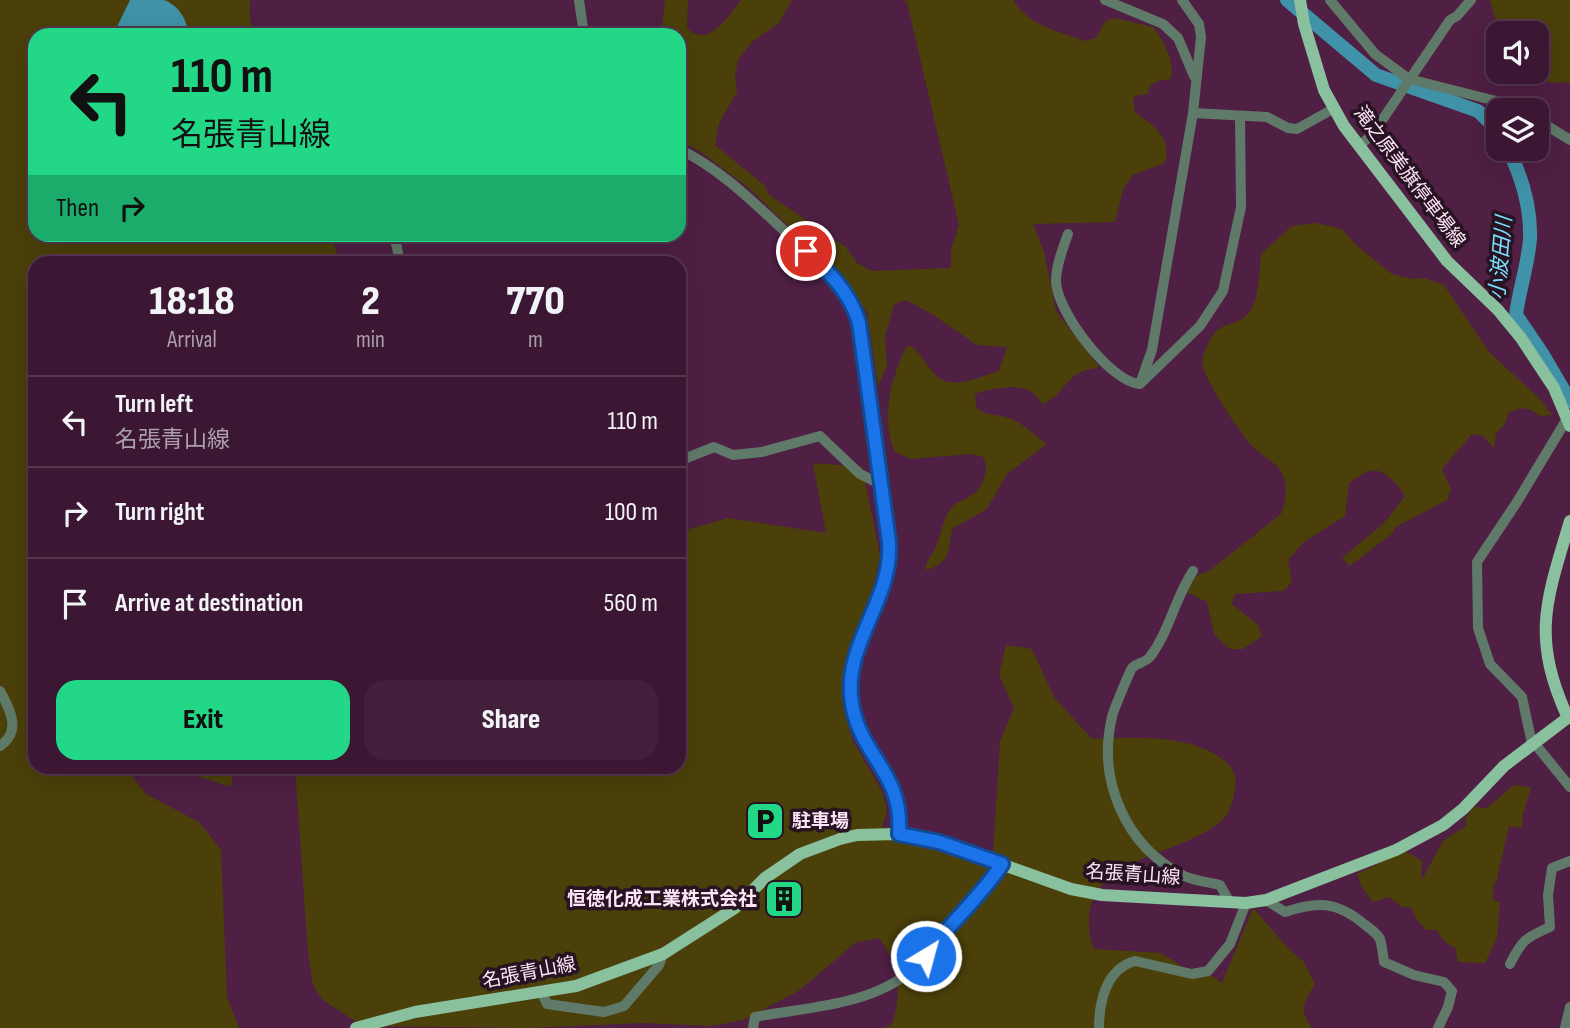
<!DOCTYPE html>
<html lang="en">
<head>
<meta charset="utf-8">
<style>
	body { margin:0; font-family:"Sofia Sans Condensed","Noto Sans JP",sans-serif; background:#42203b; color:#f1f3f6; height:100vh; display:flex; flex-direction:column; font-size:26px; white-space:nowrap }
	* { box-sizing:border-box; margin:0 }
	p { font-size:23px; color:#ac9fac }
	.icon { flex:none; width:38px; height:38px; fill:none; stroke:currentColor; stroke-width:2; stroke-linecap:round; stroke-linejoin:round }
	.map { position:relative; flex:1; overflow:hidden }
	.drawer { position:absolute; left:28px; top:256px; width:658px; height:518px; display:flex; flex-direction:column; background:#3b1733; border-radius:21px; box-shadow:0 7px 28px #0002,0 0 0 2px #54364e }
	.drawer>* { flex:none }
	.banner { position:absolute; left:28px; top:28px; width:658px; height:214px; border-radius:21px; box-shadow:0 7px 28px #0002,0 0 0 2px #54364e; background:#22d887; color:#111; overflow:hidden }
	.tools { position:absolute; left:1486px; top:21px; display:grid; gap:14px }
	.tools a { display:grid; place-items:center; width:63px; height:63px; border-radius:14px; background:#3b1733; box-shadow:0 7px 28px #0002,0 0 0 2px #54364e; font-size:35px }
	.pin { position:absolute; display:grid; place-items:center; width:60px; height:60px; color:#fff; margin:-30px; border:4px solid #fff; border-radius:50%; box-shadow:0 2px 7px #0007 }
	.me { position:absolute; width:77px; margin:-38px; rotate:37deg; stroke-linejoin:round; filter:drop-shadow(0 0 5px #0008) }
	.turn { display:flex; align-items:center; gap:24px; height:147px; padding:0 28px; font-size:32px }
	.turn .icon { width:91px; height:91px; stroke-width:2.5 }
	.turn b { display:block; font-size:49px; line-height:60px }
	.then { display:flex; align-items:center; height:66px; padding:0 28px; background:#0003; gap:14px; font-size:26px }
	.eta { display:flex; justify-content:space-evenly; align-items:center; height:119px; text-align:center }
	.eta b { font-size:42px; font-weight:800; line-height:49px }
	.action { display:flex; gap:14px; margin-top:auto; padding:14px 28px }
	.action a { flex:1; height:80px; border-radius:21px; background:#22d887; color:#111; font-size:28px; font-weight:800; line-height:80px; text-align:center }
	.action a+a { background:#42203b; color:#f1f3f6 }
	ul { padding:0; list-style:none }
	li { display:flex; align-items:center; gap:21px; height:91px; padding:0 28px; border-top:2px solid #54364e }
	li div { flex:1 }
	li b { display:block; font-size:26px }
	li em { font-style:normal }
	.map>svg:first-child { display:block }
</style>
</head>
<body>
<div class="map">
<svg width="1570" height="1028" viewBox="0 0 1570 1028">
	<rect width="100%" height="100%" fill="#4f1f44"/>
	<g fill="#4b4009">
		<polygon points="0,0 250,0 250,21 257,35 35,35 35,234 330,235 341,262 35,262 35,766 125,767 146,794 199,822 221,850 227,997 239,1028 0,1028"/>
		<path d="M665 0H688L687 28C708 50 730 14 741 0H792L779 23 752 42 738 60 735 76 737 92 719 123 715 145 764 185 769 195 846 247 857 263 872 271 951 268V250L959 225 907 2 903 0H1013C1029 26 1058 31 1085 41L1096 38C1101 29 1104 19 1114 18L1153 27C1164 41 1175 61 1171 79 1160 80 1150 81 1148 94L1135 96 1133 101 1135 112C1154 126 1172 137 1165 163L1133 175 1123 190 1115 222 1033 224 1044 252 1056 311 1099 367C1092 369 1083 370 1077 374 1064 383 1058 399 1042 404 1028 379 1003 388 979 392L975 395 976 407C987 418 1001 413 1014 420 1026 426 1037 437 1047 444L1007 474 987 509 952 529C948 552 950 563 926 570 925 562 930 558 934 551 941 538 942 518 953 506 958 501 967 499 972 495 983 488 990 468 983 457L970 454 911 459 895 452C880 418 891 379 906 347L911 346C921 354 925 363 933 372 949 393 978 377 999 371L1007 347 977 345 932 314 906 300 894 304 885 337 887 365 878 386 867 313 850 286 750 189 701 152 679 140V35H661Z"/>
		<polygon points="1490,0 1570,0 1570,82 1551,83 1533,72 1536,72 1536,33 1499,33"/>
		<path d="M1317 223 1342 229 1356 245 1392 274 1413 279 1424 278 1444 285 1489 352 1539 398 1552 415 1540 416C1528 406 1521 407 1508 413L1505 424 1496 433 1494 448 1483 436 1472 434 1442 469 1451 489 1447 500 1394 528V532L1350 566 1342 558 1384 523 1405 496C1399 485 1384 467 1369 471 1363 473 1355 479 1349 483L1345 516 1304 542 1288 560 1292 582 1283 591 1235 594 1232 604 1258 625 1262 636 1243 649H1230L1214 634 1207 602 1184 591 1188 579 1209 571 1281 514C1286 502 1288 485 1282 473 1276 462 1262 456 1254 448 1241 434 1207 384 1203 367 1201 360 1204 352 1207 346 1221 315 1236 331 1250 311 1260 296 1259 271 1261 254L1292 226Z"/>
		<path d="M813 463 862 467 880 555 874 586 849 646 842 684 843 707 853 741 882 791 887 811 882 827 923 829 993 853 1000 741 1014 708 999 675 1006 645 1032 649 1054 697 1091 738C1117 739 1152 736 1176 741 1200 745 1242 759 1235 789 1233 799 1231 812 1223 819 1187 855 1092 855 1089 918 1089 930 1089 938 1094 949L1161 953 1196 975 1212 976 1222 983 1253 908 1288 948 1304 962 1315 984C1304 1003 1298 1008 1312 1028H884L892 1024C903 994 898 963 879 938L855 943 800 990 743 1020 712 1026 642 1023 529 1028 362 1026 322 999 313 985 308 953 295 767 679 766V532L728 518 826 533Z"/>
		<polygon points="168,767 233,767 231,787 169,767"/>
		<polygon points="1514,785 1531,787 1523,814 1522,828 1509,826 1496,883 1493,885 1493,899 1500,903 1497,938 1485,963 1458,962 1455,948 1446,943 1436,930 1426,930 1416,919 1411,907 1402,907 1389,897 1373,902 1363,889 1357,874 1405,851 1422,861 1421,881 1443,841 1467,825 1465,819 1474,807 1487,808"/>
	</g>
	<path fill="#3f92a7" d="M130 0C140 0 155 0 164 0 178 5 189 21 187 35H113Z"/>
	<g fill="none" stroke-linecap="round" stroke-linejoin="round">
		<g stroke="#3f92a7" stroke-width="14">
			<polyline points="1287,0 1376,75 1478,111 1498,130"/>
			<path d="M1508 149C1522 177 1531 208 1530 239 1528 265 1519 290 1516 315L1543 355 1570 401"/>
		</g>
		<g stroke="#607a6a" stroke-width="10">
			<polyline points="579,0 584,35"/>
			<polyline points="1105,0 1163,24 1178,38 1194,76"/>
			<polyline points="1330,0 1375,54 1409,79 1508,104 1521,110"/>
			<polyline points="1193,113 1267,117 1288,128 1297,129 1333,109"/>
			<polyline points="1536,119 1570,140"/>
			<polyline points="1359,146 1372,135 1450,20 1457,16 1471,0"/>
			<path d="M679 149C722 170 755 204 790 236 808 253 830 269 844 290 855 305 860 322 863 340L890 552C888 602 849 641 851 690 851 709 856 730 867 746 876 760 887 771 893 786 899 802 900 817 899 834"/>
			<polyline points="394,234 400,262"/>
			<path d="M1068 234C1063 248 1056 265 1056 281 1056 311 1111 383 1140 384L1200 326 1223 291 1241 207 1240 117"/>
			<polyline points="1141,381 1152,350 1193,113 1201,37 1199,24 1182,0"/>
			<polyline points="1568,417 1517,502 1477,562 1478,628 1490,664 1522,697 1531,739 1570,787"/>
			<polyline points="679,461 714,447 733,455 762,452 820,436 860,474 882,485"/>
			<path d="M1193 571C1175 598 1170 630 1150 657 1146 662 1137 663 1132 668 1130 671 1113 711 1112 717 1097 780 1125 846 1184 876 1195 881 1208 882 1220 885L1229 901"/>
			<path d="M0 691C10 709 22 731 0 746"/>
			<path d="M1266 900 1285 912C1317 901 1337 901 1364 924 1369 928 1377 933 1380 939 1382 946 1383 955 1384 962L1414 975 1444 982 1452 991 1448 1007 1438 1028"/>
			<path d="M1510 964C1522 940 1525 938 1550 927L1548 895 1552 868 1570 861"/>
			<polyline points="542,993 547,1004 604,1012 624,1006 659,965 663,954"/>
			<path d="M753 1028 755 1017C807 1007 870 1006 912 970 925 959 932 945 943 933 964 910 985 891 1002 864"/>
			<path d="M1099 1028C1099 1002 1106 969 1135 961L1192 974 1208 971 1230 944 1246 903"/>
			<polyline points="1565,1028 1570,1007"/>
		</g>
		<g stroke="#89c09e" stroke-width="12">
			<polyline points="1300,0 1304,24 1324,90 1344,126 1447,261 1498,310 1521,338 1554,388 1570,426"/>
			<path d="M1568 718C1531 637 1546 601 1570 521"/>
			<polyline points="356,1028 415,1012 576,986 663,954 735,908 765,878 800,854 840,839 857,835 899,834 939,842 1071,889 1102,895 1246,903 1266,900 1396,850 1443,825 1463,809 1504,766 1570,716"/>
		</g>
	</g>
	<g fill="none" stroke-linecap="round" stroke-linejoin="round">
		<defs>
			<path id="route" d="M806 251C829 272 850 292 859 323L889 542C893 598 846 641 851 696 856 755 904 770 899 834L939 842 1002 864C980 898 949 923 926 956"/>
		</defs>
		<use href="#route" stroke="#114b97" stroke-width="18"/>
		<use href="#route" stroke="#1a73e8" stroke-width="12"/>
	</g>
	<defs>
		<symbol id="parking-square" viewBox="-11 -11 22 22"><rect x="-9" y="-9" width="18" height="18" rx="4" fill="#22d887" stroke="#281323"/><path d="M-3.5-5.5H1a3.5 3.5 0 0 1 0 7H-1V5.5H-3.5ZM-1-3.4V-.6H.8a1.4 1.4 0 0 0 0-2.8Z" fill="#111"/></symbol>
		<symbol id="building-square" viewBox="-11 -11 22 22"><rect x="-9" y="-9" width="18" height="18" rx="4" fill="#22d887" stroke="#281323"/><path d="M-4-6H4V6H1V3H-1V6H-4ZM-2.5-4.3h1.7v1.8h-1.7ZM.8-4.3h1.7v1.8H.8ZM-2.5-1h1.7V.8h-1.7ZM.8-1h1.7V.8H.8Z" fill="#111"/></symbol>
	</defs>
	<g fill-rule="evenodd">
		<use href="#parking-square" x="743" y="799" width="44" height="44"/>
		<use href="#building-square" x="762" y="877" width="44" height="44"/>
	</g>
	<g text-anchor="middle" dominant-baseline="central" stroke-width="7" stroke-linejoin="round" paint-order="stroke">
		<g font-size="19" fill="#fee5f6" stroke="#281323">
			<text transform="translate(1409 177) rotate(53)">滝之原美旗停車場線</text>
			<text transform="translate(1133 875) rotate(4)">名張青山線</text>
			<text transform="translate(529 973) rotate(-11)">名張青山線</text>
		</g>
		<g font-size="19" font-weight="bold" fill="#fee5f6" stroke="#281323" text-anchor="start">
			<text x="792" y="821">駐車場</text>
			<text x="757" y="899" text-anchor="end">恒徳化成工業株式会社</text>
		</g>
		<g font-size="21" font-style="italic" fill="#7ae1fc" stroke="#281323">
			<text transform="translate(1501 258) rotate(-85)">小波田川</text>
		</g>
	</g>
</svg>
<div class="tools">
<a><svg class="icon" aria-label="sound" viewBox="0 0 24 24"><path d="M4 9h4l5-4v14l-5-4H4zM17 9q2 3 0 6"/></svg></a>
<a><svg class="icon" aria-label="layers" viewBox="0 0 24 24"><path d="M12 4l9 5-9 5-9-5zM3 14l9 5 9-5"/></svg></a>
</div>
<div class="pin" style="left:806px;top:251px;background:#d93025"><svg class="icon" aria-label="arrive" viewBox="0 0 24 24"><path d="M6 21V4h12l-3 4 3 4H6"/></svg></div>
<svg class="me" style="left:926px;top:956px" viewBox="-20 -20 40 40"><circle r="17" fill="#1a73e8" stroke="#fff" stroke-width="3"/><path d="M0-11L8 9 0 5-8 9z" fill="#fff"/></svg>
<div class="banner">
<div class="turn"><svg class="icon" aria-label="left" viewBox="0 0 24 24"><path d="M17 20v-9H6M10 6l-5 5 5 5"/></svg><div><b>110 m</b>名張青山線</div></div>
<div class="then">Then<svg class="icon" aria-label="right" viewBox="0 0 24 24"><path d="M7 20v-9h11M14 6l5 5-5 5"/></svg></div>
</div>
<section class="drawer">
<div class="eta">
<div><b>18:18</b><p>Arrival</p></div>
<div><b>2</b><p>min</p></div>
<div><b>770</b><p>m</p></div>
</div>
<ul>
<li><svg class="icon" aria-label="left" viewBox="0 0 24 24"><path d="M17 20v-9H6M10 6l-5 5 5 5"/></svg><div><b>Turn left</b><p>名張青山線</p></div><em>110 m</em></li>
<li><svg class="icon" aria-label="right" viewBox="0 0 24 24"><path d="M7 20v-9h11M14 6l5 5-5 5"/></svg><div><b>Turn right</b></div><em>100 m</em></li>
<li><svg class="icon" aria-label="arrive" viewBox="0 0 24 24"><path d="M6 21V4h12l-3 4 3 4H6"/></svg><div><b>Arrive at destination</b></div><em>560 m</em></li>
</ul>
<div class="action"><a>Exit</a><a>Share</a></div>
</section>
</div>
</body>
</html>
